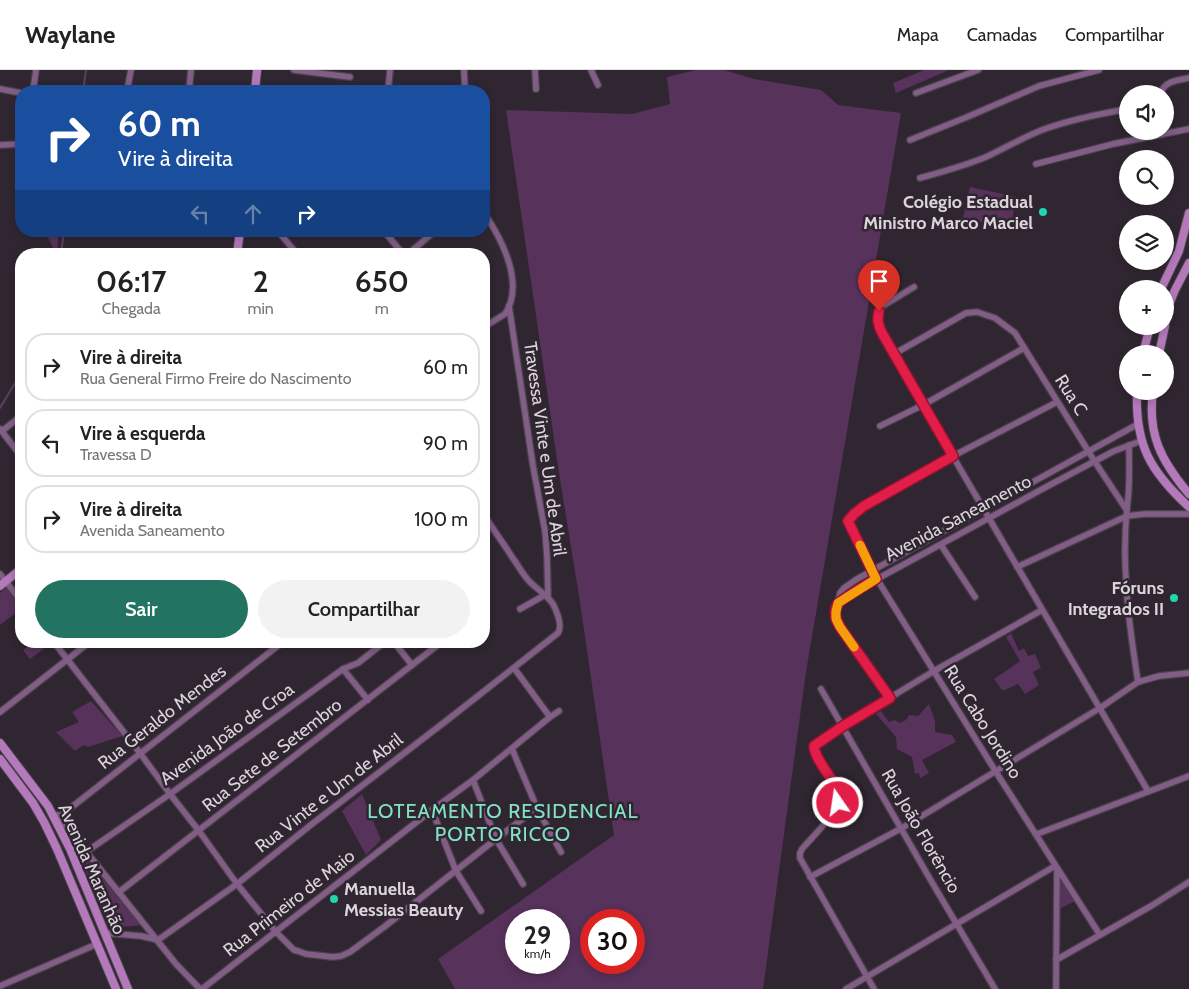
<!DOCTYPE html>
<html lang="pt">
<head>
<meta charset="utf-8">
<style>
	body { margin:0; font-family:Cabin,sans-serif; background:#f2f2f2; color:#222; height:100vh; display:flex; flex-direction:column; font-size:19px; white-space:nowrap }
	* { box-sizing:border-box; margin:0 }
	p { font-size:16px; color:#767676 }
	.icon { flex:none; width:28px; height:28px; fill:none; stroke:currentColor; stroke-width:2; stroke-linecap:round; stroke-linejoin:round }
	.map { position:relative; flex:1; overflow:hidden }
	.panel { position:absolute; left:15px; top:178px; width:475px; height:400px; display:flex; flex-direction:column; background:#fff; border-radius:20px; box-shadow:0 2px 8px #0003 }
	.panel>* { flex:none }
	.top-card { position:absolute; left:15px; top:15px; width:475px; height:152px; border-radius:20px; box-shadow:0 2px 8px #0003; background:#1a4fa0; color:#fff; overflow:hidden }
	.buttons { position:absolute; left:1119px; top:15px; display:grid; gap:10px }
	.buttons a { display:grid; place-items:center; width:55px; height:55px; border-radius:50%; background:#fff; box-shadow:0 2px 8px #0003; font-size:25px }
	.speed { position:absolute; left:505px; top:839px; display:flex; gap:10px; font-size:25px; font-weight:700; text-align:center }
	.speed>* { display:grid; place-content:center; width:65px; height:65px; border-radius:50%; background:#fff; box-shadow:0 2px 8px #0003; line-height:1 }
	.speed small { font-size:12px; font-weight:400 }
	.speed .limit { border:8px solid #d22; background:#fff; color:#111 }
	.pin { position:absolute; display:grid; place-items:center; width:42px; height:42px; color:#fff; margin:-51px -21px; border-radius:50% 50% 50% 0; rotate:-45deg; box-shadow:0 0 5px #0007 }
	.pin .icon { rotate:45deg }
	.me { position:absolute; width:55px; margin:-28px; rotate:347deg; stroke-linejoin:round; filter:drop-shadow(0 0 4px #0008) }
	.turn { display:flex; align-items:center; gap:18px; height:105px; padding:0 20px; font-size:22px }
	.turn .icon { width:65px; height:65px; stroke-width:2.5 }
	.turn b { display:block; font-size:35px; line-height:42px }
	.lanes { display:flex; align-items:center; height:48px; padding:0 20px; background:#0003; justify-content:center; gap:25px; direction:ltr }
	.lanes .off { opacity:.35 }
	.eta { display:flex; justify-content:space-evenly; align-items:center; height:85px; text-align:center }
	.eta b { font-size:30px; font-weight:600; line-height:35px }
	.button { display:flex; gap:10px; margin-top:auto; padding:10px 20px }
	.button a { flex:1; height:58px; border-radius:30px; background:#227361; color:#fff; font-size:20px; font-weight:600; line-height:58px; text-align:center }
	.button a+a { background:#f2f2f2; color:#222 }
	ul { padding:0; list-style:none }
	li { display:flex; align-items:center; gap:15px; height:68px; margin:0 10px 8px; padding:0 10px; border:2px solid #e0e0e0; border-radius:20px }
	li div { flex:1 }
	li b { display:block; font-size:19px }
	li em { font-style:normal }
	header { display:flex; align-items:center; gap:30px; box-sizing:border-box; height:70px; padding:0 25px; background:#fff; border-bottom:1px solid #e0e0e0 }
	header strong { font-size:24px }
	nav { display:flex; gap:28px; margin-inline-start:auto; font-size:18px }
	.map>svg:first-child { display:block }
</style>
</head>
<body>
<header>
<strong>Waylane</strong>
<nav><a>Mapa</a><a>Camadas</a><a>Compartilhar</a></nav>
</header>
<div class="map">
<svg width="1189" height="919" viewBox="0 0 1189 919">
	<rect width="100%" height="100%" fill="#302631"/>
	<g fill="#57325b" fill-rule="evenodd">
		<path d="M696 0H724L754 9 821 20 838 35 901 43 806 602 763 919H455L438 889 614 765 579 526 559 403 506 40 632 44 670 34 667 7ZM516 850H559V892H516ZM591 850H634V892H591Z"/>
		<polygon points="924,0 949,0 896,23 893,13"/>
		<polygon points="970,117 1017,127 1010,158 963,148"/>
		<polygon points="45,161 59,161 57,184 56,184"/>
		<polygon points="6,518 21,537 21,539 0,555 0,523"/>
		<polygon points="1011,563 1019,581 1024,578 1028,586 1035,584 1041,598 1033,602 1039,615 1025,624 1018,614 1005,620 1002,620 994,609 1020,591 1006,567"/>
		<polygon points="36,571 45,571 49,575 30,589 23,580"/>
		<polygon points="91,631 122,666 88,677 84,675 75,681 56,662 79,652 72,642"/>
		<polygon points="929,634 935,651 935,662 952,665 956,672 922,690 929,703 920,708 919,703 915,704 912,687 897,679 896,667 876,644 881,641 889,652 895,650 899,653 906,650 909,645 918,646"/>
		<polygon points="362,724 381,770 366,785 342,741"/>
		<polygon points="75,776 142,855 111,858"/>
		<polygon points="1059,807 1075,831 1059,839"/>
	</g>
	<g fill="none" stroke-linecap="round" stroke-linejoin="round">
		<g stroke="#5a405d" stroke-width="2">
			<polyline points="83,21 86,0"/>
			<polyline points="61,184 64,161"/>
			<polyline points="0,338 21,303"/>
		</g>
		<defs>
			<g id="street">
				<polyline points="294,0 350,7"/>
				<polyline points="464,0 465,21"/>
				<polyline points="535,0 536,19"/>
				<polyline points="591,0 598,15"/>
				<polyline points="0,19 21,23"/>
				<polyline points="33,21 36,0"/>
				<polyline points="127,21 131,0"/>
				<polyline points="189,21 191,0"/>
				<polyline points="388,21 390,0"/>
				<polyline points="916,23 978,0"/>
				<path d="M1161 24C1163 11 1179 10 1189 8"/>
				<polyline points="910,70 967,47 1039,16 1099,0"/>
				<polyline points="0,75 21,74"/>
				<polyline points="1036,94 1113,74 1189,59"/>
				<path d="M920 108C942 102 964 96 986 87 1005 78 1022 68 1042 60 1069 50 1098 44 1128 39"/>
				<path d="M484 143C502 169 525 214 505 244L484 257"/>
				<polyline points="278,161 297,184"/>
				<polyline points="384,161 403,184"/>
				<polyline points="408,184 435,161"/>
				<path d="M914 217 881 237C877 247 878 254 882 263L923 335 1148 721"/>
				<polyline points="509,236 533,396 545,461 547,486 548,527"/>
				<polyline points="894,284 966,243 977,242 995,248 1015,263 1095,392 1126,439"/>
				<polyline points="1057,332 953,386 864,436 853,444 849,451 877,509 996,702 1100,865"/>
				<polyline points="880,356 923,335 1024,278"/>
				<polyline points="0,359 21,386"/>
				<polyline points="2,361 21,346"/>
				<path d="M1129 375C1129 393 1130 411 1128 429 1125 455 1124 482 1126 509 1127 543 1133 578 1138 612"/>
				<polyline points="484,391 486,422 484,444"/>
				<polyline points="941,475 975,527"/>
				<polyline points="1017,497 1127,446 1144,444 1189,444"/>
				<polyline points="0,504 21,531"/>
				<polyline points="838,533 877,509 1046,417 1114,381 1141,371"/>
				<polyline points="520,539 545,525"/>
				<polyline points="53,571 140,683 170,724 199,761 237,814 276,862 294,880 298,881 306,884 333,887 341,886 350,882 384,857 496,769 537,738"/>
				<polyline points="393,571 412,595"/>
				<polyline points="514,598 550,647"/>
				<polyline points="343,599 368,630"/>
				<polyline points="821,619 930,809 995,919"/>
				<polyline points="890,628 837,552 835,544 838,533 840,523 844,518 857,509 1138,354"/>
				<polyline points="0,642 91,571"/>
				<polyline points="512,679 537,738 561,782"/>
				<polyline points="473,710 496,769 523,814"/>
				<polyline points="432,740 456,801 481,841"/>
				<polyline points="57,745 176,894 200,919"/>
				<polyline points="59,747 284,571"/>
				<polyline points="1037,764 1189,706"/>
				<polyline points="86,782 170,724 343,599 358,593 386,571"/>
				<polyline points="810,807 902,758 1100,638 1138,612 1159,606 1189,603"/>
				<polyline points="119,822 443,571"/>
				<path d="M104 863 141 866 158 870 237 814 312 754 446 651 558 563C563 555 557 542 553 534 547 525 538 520 530 512 523 505 518 495 512 487 503 472 492 459 484 444"/>
				<polyline points="1056,890 1151,836 1189,812"/>
				<polyline points="0,916 97,874"/>
				<polyline points="202,919 432,740 473,710 550,647 559,641"/>
				<polyline points="846,919 1055,796"/>
				<path d="M874 919 800 788V783L802 779C813 766 843 738 840 722L817 686 814 681V676L843 656 934 601 1042 540"/>
				<polyline points="1056,919 1057,799"/>
			</g>
			<g id="secondary">
				<polyline points="255,21 257,0"/>
				<polyline points="237,184 240,161"/>
				<polyline points="1161,219 1179,181 1189,143"/>
				<polyline points="1165,254 1168,237 1175,220 1189,193"/>
				<polyline points="1143,284 1150,256"/>
				<polyline points="1159,284 1165,256"/>
				<path d="M1137 321C1135 375 1150 401 1189 437"/>
				<path d="M1153 321C1147 365 1162 392 1189 424"/>
				<polyline points="0,516 21,499"/>
				<polyline points="0,673 48,736 70,779 128,919"/>
				<polyline points="0,689 33,733 44,752 57,779 116,919"/>
			</g>
		</defs>
		<use href="#street" stroke="#4b424c" stroke-width="8"/>
		<use href="#secondary" stroke="#4b424c" stroke-width="10"/>
		<use href="#street" stroke="#825d86" stroke-width="5.5"/>
		<use href="#secondary" stroke="#b479ba" stroke-width="8"/>
	</g>
	<g fill="none" stroke-linecap="round" stroke-linejoin="round">
		<defs>
			<path id="route" d="M838 733 840 728V722C833 710 814 688 814 676L843 656 890 628 840 557C836 550 833 541 838 534 841 529 870 513 876 509L848 451 854 444 864 436 953 386 882 263C878 255 877 250 879 241"/>
		</defs>
		<use href="#route" stroke="#92132f" stroke-width="12"/>
		<use href="#route" stroke="#e11d48" stroke-width="9"/>
		<polyline stroke="#f59e0b" stroke-width="9" points="854,577 840,557 836,549 836,542 838,533 876,509 860,475"/>
	</g>
	<g fill="#22d5af" stroke="#302631" stroke-width="2">
		<circle cx="1043" cy="142" r="5"/>
		<circle cx="1174" cy="528" r="5"/>
		<circle cx="334" cy="829" r="5"/>
	</g>
	<g text-anchor="middle" dominant-baseline="central" stroke-width="5" stroke-linejoin="round" paint-order="stroke">
		<g font-size="18" font-weight="bold" fill="#dbd4db" stroke="#302631" text-anchor="end">
			<text x="1033" y="132">Colégio Estadual<tspan x="1033" dy="21">Ministro Marco Maciel</tspan></text>
			<text x="1164" y="518">Fóruns<tspan x="1164" dy="21">Integrados II</tspan></text>
			<text x="344" y="819" text-anchor="start">Manuella<tspan x="344" dy="21">Messias Beauty</tspan></text>
		</g>
		<g font-size="18" fill="#dbd4db" stroke="#302631">
			<text transform="translate(1071 325) rotate(58)">Rua C</text>
			<text transform="translate(545 379) rotate(82)">Travessa Vinte e Um de Abril</text>
			<text transform="translate(958 448) rotate(-28)">Avenida Saneamento</text>
			<text transform="translate(162 647) rotate(-38)">Rua Geraldo Mendes</text>
			<text transform="translate(983 652) rotate(58)">Rua Cabo Jordino</text>
			<text transform="translate(227 664) rotate(-36)">Avenida João de Croa</text>
			<text transform="translate(272 685) rotate(-38)">Rua Sete de Setembro</text>
			<text transform="translate(329 723) rotate(-38)">Rua Vinte e Um de Abril</text>
			<text transform="translate(921 761) rotate(60)">Rua João Florêncio</text>
			<text transform="translate(92 799) rotate(66)">Avenida Maranhão</text>
			<text transform="translate(289 833) rotate(-38)">Rua Primeiro de Maio</text>
		</g>
		<g font-size="20" letter-spacing="1" fill="#82e2c6" stroke="#302631">
			<text x="503" y="741">LOTEAMENTO RESIDENCIAL<tspan x="503" dy="23">PORTO RICCO</tspan></text>
		</g>
	</g>
</svg>
<div class="buttons">
<a><svg class="icon" aria-label="sound" viewBox="0 0 24 24"><path d="M4 9h4l5-4v14l-5-4H4zM17 9q2 3 0 6"/></svg></a>
<a><svg class="icon" aria-label="search" viewBox="0 0 24 24"><circle cx="10" cy="10" r="6"/><path d="M15 15l6 6"/></svg></a>
<a><svg class="icon" aria-label="layers" viewBox="0 0 24 24"><path d="M12 4l9 5-9 5-9-5zM3 14l9 5 9-5"/></svg></a>
<a>+</a>
<a>−</a>
</div>
<div class="speed"><div>29<small>km/h</small></div><div class="limit">30</div></div>
<div class="pin" style="left:879px;top:241px;background:#d93025"><svg class="icon" aria-label="arrive" viewBox="0 0 24 24"><path d="M6 21V4h12l-3 4 3 4H6"/></svg></div>
<svg class="me" style="left:838px;top:733px" viewBox="-20 -20 40 40"><circle r="17" fill="#e11d48" stroke="#fff" stroke-width="3"/><path d="M0-11L8 9 0 5-8 9z" fill="#fff"/></svg>
<div class="top-card">
<div class="turn"><svg class="icon" aria-label="right" viewBox="0 0 24 24"><path d="M7 20v-9h11M14 6l5 5-5 5"/></svg><div><b>60 m</b>Vire à direita</div></div>
<div class="lanes"><svg class="icon off" aria-label="left" viewBox="0 0 24 24"><path d="M17 20v-9H6M10 6l-5 5 5 5"/></svg><svg class="icon off" aria-label="ahead" viewBox="0 0 24 24"><path d="M12 20V5M6 11l6-6 6 6"/></svg><svg class="icon" aria-label="right" viewBox="0 0 24 24"><path d="M7 20v-9h11M14 6l5 5-5 5"/></svg></div>
</div>
<section class="panel">
<div class="eta">
<div><b>06:17</b><p>Chegada</p></div>
<div><b>2</b><p>min</p></div>
<div><b>650</b><p>m</p></div>
</div>
<ul>
<li><svg class="icon" aria-label="right" viewBox="0 0 24 24"><path d="M7 20v-9h11M14 6l5 5-5 5"/></svg><div><b>Vire à direita</b><p>Rua General Firmo Freire do Nascimento</p></div><em>60 m</em></li>
<li><svg class="icon" aria-label="left" viewBox="0 0 24 24"><path d="M17 20v-9H6M10 6l-5 5 5 5"/></svg><div><b>Vire à esquerda</b><p>Travessa D</p></div><em>90 m</em></li>
<li><svg class="icon" aria-label="right" viewBox="0 0 24 24"><path d="M7 20v-9h11M14 6l5 5-5 5"/></svg><div><b>Vire à direita</b><p>Avenida Saneamento</p></div><em>100 m</em></li>
</ul>
<div class="button"><a>Sair</a><a>Compartilhar</a></div>
</section>
</div>
</body>
</html>
